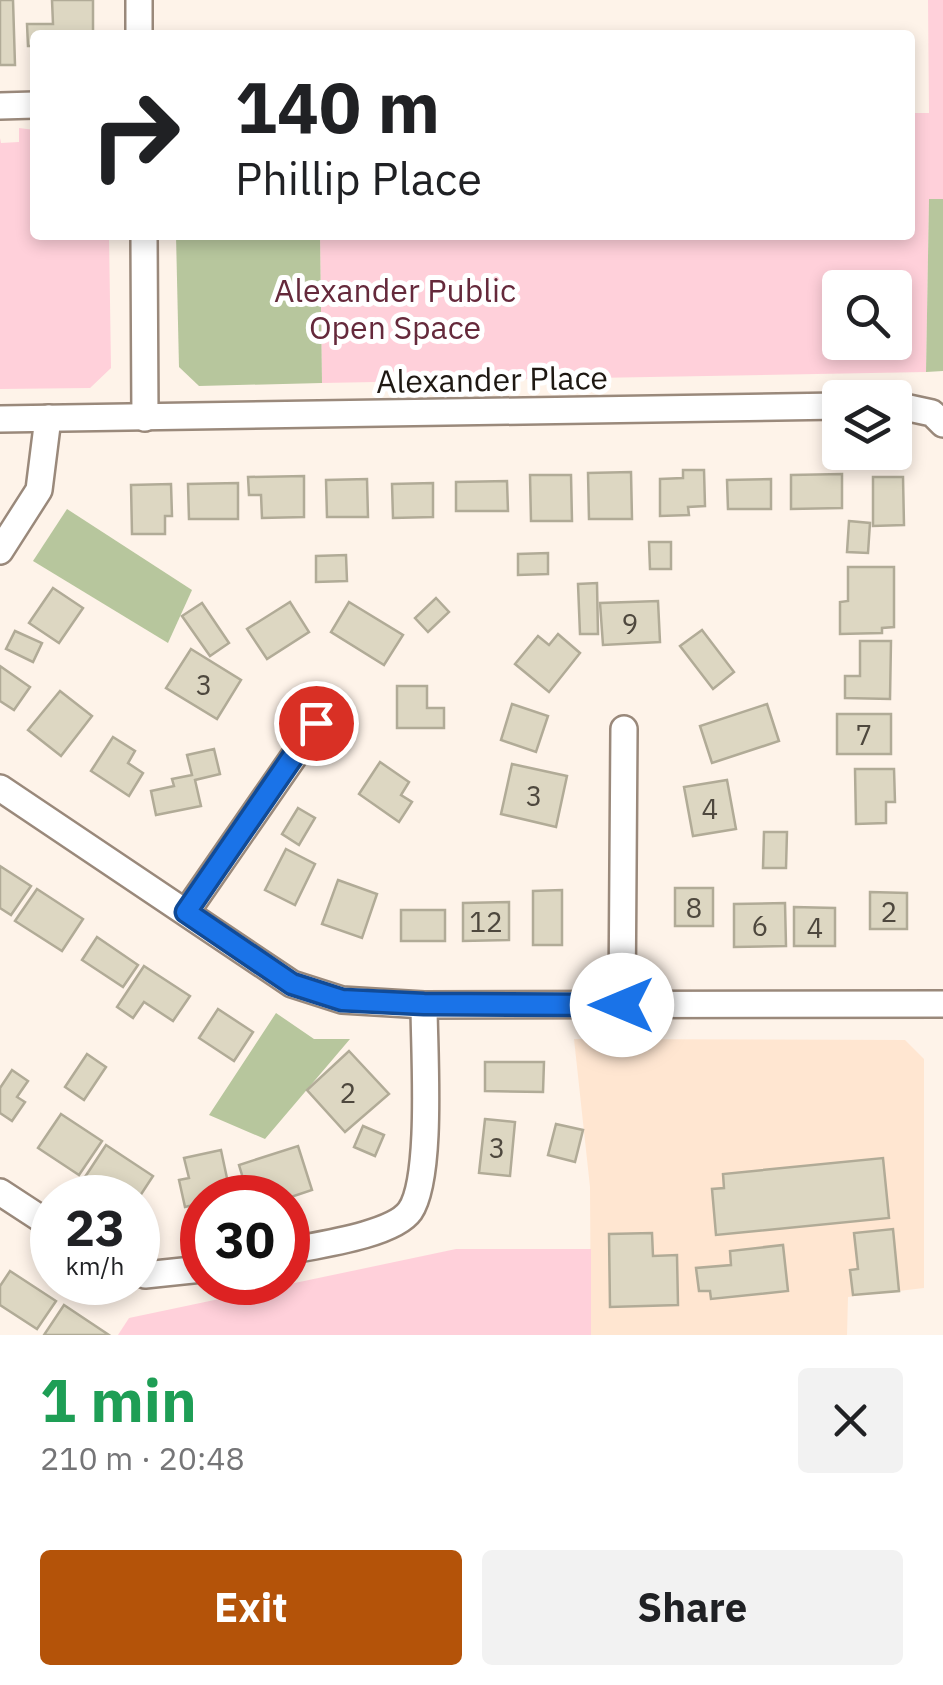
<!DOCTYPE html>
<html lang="en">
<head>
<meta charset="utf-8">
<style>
	body { margin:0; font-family:"IBM Plex Sans",sans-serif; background:#f2f2f2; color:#202124; height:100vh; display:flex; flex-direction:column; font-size:38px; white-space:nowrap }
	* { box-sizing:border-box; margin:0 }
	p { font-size:32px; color:#757577 }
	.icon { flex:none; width:55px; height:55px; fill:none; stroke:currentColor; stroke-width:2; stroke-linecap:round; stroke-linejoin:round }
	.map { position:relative; height:1335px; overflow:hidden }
	.drawer { display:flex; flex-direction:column; background:#fff; flex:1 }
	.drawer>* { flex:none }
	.guide { position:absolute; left:30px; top:30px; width:885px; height:210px; border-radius:10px; box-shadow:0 5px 15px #0003; background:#fff; color:#202124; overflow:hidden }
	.buttons { position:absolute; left:822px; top:270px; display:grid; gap:20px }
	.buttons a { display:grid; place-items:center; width:90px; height:90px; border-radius:10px; background:#fff; box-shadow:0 5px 15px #0003; font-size:50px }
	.speed { position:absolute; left:30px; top:1175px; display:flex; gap:20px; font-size:50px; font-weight:700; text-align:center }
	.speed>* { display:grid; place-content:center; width:130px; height:130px; border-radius:50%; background:#fff; box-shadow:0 5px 15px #0003; line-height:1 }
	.speed small { font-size:25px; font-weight:400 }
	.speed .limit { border:15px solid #d22; background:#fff; color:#111 }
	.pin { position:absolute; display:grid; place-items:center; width:85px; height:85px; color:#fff; margin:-42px; border:5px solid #fff; border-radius:50%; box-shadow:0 2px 10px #0007 }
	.me { position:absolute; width:110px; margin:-55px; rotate:270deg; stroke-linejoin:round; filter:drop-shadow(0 0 8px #0008) }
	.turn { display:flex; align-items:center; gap:35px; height:210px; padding:0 40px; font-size:45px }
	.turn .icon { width:130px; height:130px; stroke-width:2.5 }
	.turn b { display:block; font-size:70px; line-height:85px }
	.round { display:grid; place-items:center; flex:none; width:105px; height:105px; border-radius:10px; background:#f2f2f2 }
	.headline { display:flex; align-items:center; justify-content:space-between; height:170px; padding:0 40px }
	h1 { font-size:60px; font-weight:700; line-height:75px; color:#1e9e55 }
	.primary-button { display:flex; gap:20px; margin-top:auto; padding:20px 40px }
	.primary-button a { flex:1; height:115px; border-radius:10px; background:#b45309; color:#fff; font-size:40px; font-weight:700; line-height:115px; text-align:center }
	.primary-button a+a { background:#f2f2f2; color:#202124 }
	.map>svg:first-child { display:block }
</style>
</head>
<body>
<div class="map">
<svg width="943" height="1335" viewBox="0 0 943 1335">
	<rect width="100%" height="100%" fill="#fef3e9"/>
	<polygon fill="#ffe6d1" points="574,1039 905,1040 924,1059 924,1288 848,1297 847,1335 591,1335 590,1187"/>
	<g fill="#ffd0da" fill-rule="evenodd">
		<path d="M928 0H943V199L929 200 926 372 322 383 320 235H910V113H929ZM840 288H895V342H840Z"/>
		<polygon points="19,128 35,130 35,235 109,235 111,368 90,388 0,389 0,138 1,143 19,142"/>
		<polygon points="456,1249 591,1249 591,1335 118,1335 129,1318"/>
	</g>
	<g fill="#b7c69d">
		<polygon points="929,199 943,199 943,371 926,372"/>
		<polygon points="176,235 320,235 322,383 199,386 179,367"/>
		<polygon points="67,509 192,590 168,643 33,561"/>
		<polygon points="276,1013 314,1039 350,1039 265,1139 209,1115"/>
	</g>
	<g fill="#ddd7c2" stroke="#b1ab97" stroke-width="2.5">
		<polygon points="0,0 13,0 15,65 0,65"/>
		<polygon points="52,0 93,0 93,35 35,35 35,46 28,46 27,24 53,24"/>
		<polygon points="683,470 704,470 705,506 688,507 689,515 660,516 660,479 683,478"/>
		<polygon points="631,472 632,519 589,519 588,473"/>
		<polygon points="842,474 842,508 791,509 791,475"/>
		<polygon points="530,475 571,475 572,521 531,521"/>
		<polygon points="304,476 304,517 262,518 261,495 249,495 248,477"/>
		<polygon points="873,477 903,477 904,525 873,526"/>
		<polygon points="367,479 368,517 327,517 326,480"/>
		<polygon points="771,479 771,509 728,509 727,480"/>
		<polygon points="507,481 508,511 456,511 456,482"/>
		<polygon points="238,483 238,519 189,519 188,484"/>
		<polygon points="433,483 433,517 393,518 392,484"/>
		<polygon points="171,484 172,516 165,516 165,534 132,534 131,485"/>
		<polygon points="849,521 870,523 868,553 847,552"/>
		<polygon points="649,542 671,542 671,569 650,569"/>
		<polygon points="548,553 548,574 518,575 518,554"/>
		<polygon points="346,555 347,581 316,582 316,556"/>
		<polygon points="848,567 894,567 894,627 882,628 882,633 840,634 840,602 848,601"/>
		<polygon points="597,583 598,634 580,634 578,584"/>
		<polygon points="53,588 83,608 59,643 29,623"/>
		<polygon points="436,598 449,612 428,632 415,618"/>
		<polygon points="658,601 660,642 603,645 600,603"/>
		<polygon points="290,602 309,632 267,659 247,629"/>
		<polygon points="349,602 403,635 384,665 331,632"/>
		<polygon points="202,603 229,643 210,656 182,616"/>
		<polygon points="702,630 734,672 713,689 680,646"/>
		<polygon points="15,631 42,643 33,662 6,649"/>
		<polygon points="558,634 580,653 549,692 515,664 538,636 549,645"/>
		<polygon points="860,641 891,641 890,699 845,698 845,676 860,676"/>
		<polygon points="191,649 241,680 217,719 166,688"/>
		<polygon points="0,666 30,687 14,710 0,701"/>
		<polygon points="397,686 427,686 427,708 444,708 444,728 397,728"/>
		<polygon points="60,691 92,716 61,756 28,730"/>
		<polygon points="512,704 548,716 536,752 501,740"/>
		<polygon points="767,704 779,741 712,763 700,726"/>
		<rect x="837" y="714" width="54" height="40"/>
		<polygon points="113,737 135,751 128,763 143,773 129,796 91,771"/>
		<polygon points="214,749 220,774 195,780 201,806 156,815 151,791 174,786 172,779 192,775 187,755"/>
		<polygon points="380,762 409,782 401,795 412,802 399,822 359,794"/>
		<polygon points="512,764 567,776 556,827 501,814"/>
		<polygon points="855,769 894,769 895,802 886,802 886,823 856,824"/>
		<polygon points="727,780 736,829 693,836 684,787"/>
		<polygon points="298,808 315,818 299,845 282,834"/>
		<polygon points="764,832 787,832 786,868 763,868"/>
		<polygon points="286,849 315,864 295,905 265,890"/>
		<polygon points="0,866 31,886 11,915 0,908"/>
		<polygon points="338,880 377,894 362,938 322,924"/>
		<rect x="675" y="888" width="38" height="38"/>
		<polygon points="37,889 83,919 62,951 15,921"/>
		<polygon points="562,890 562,945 533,945 533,891"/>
		<polygon points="870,892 907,893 907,929 870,929"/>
		<polygon points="509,902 509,940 463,941 463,903"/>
		<polygon points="785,903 786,946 734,947 734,904"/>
		<polygon points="794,907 835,908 835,946 794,946"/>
		<rect x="401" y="910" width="44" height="31"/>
		<polygon points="97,937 138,965 123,987 82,960"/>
		<polygon points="144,966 190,996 173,1021 144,1002 133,1018 117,1007"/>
		<polygon points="218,1009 253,1032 234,1061 199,1038"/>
		<polygon points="349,1051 389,1094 345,1132 307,1090"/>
		<polygon points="87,1054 106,1067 84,1100 65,1087"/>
		<polygon points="485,1062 544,1062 543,1092 485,1091"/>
		<polygon points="12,1070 28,1081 17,1097 25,1102 12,1121 0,1113 0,1088"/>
		<polygon points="61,1114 102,1141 79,1175 38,1148"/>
		<polygon points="485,1119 515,1122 510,1176 479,1173"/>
		<polygon points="556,1124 583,1130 575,1162 548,1155"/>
		<polygon points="363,1126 384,1135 375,1156 354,1147"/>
		<polygon points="106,1145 153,1176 138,1199 117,1198 85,1177"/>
		<polygon points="298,1146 312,1190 288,1198 249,1198 239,1165"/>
		<polygon points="221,1150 231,1197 202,1198 202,1203 185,1207 179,1180 189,1178 184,1158"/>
		<polygon points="883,1158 889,1218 716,1235 712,1189 724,1188 723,1174"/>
		<polygon points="893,1229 899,1291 853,1295 850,1270 858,1269 854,1233"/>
		<polygon points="652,1233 653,1256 677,1255 678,1305 610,1307 609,1234"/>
		<polygon points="783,1245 788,1291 711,1299 710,1291 699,1291 696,1268 731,1265 730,1251"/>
		<polygon points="10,1271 56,1301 37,1329 0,1305 0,1286"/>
		<polygon points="64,1305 109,1335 44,1335"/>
	</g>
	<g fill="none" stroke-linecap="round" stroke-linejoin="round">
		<defs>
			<g id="minor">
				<polyline points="139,0 139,35"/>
				<polyline points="0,106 35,105"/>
				<polyline points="144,235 145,418"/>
				<polyline points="895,405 932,413 943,424"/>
				<polyline points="0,419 840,406"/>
				<polyline points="0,551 39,490 48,418"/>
				<polyline points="0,788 292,984 342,1000 424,1005 943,1004"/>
				<polyline points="187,911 317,723"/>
				<polyline points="622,1005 624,729"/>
				<polyline points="0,1192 52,1226"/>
				<path d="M288 1251C317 1245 393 1235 410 1211 433 1178 424 1049 424 1005"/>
				<polyline points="138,1272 145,1275 202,1269"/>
			</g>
		</defs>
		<use href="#minor" stroke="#9a897b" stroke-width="30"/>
		<use href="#minor" stroke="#fff" stroke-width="25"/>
	</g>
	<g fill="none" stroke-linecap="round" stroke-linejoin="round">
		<defs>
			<polyline id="route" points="316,723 186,912 292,984 342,1000 424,1004 622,1005"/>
		</defs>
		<use href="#route" stroke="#114b97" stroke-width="25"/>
		<use href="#route" stroke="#1a73e8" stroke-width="18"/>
	</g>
	<g text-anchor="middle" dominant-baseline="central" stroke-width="10" stroke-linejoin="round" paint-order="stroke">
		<g font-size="28" fill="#4e483e">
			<text x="630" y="623">9</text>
			<text x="204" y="684">3</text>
			<text x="864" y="734">7</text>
			<text x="534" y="795">3</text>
			<text x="710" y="808">4</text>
			<text x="694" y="907">8</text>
			<text x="889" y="911">2</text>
			<text x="486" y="921">12</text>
			<text x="760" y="925">6</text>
			<text x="815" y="927">4</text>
			<text x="348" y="1092">2</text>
			<text x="497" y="1147">3</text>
		</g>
		<g font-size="32" fill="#65293b" stroke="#fff">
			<text x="395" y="290">Alexander Public<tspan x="395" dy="37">Open Space</tspan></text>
		</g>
		<g font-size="32" fill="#1e1812" stroke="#fff">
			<text transform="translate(492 379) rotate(-1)">Alexander Place</text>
		</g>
	</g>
</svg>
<div class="buttons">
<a><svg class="icon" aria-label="search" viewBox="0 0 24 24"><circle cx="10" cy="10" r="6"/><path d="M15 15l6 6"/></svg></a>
<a><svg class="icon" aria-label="layers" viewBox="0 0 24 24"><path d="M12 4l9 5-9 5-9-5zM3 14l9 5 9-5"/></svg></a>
</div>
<div class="speed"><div>23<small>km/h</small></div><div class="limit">30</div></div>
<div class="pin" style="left:316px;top:723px;background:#d93025"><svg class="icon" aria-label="arrive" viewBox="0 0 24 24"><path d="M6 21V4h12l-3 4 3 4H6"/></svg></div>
<svg class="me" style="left:622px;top:1005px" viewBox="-20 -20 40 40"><circle r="19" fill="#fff"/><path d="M0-13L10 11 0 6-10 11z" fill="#1a73e8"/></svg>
<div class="guide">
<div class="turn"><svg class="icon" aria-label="right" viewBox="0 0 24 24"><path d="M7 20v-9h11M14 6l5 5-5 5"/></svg><div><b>140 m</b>Phillip Place</div></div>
</div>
</div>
<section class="drawer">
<div class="headline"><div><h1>1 min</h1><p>210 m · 20:48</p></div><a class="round"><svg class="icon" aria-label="close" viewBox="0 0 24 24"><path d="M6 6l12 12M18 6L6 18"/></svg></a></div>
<div class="primary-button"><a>Exit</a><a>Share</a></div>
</section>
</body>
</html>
